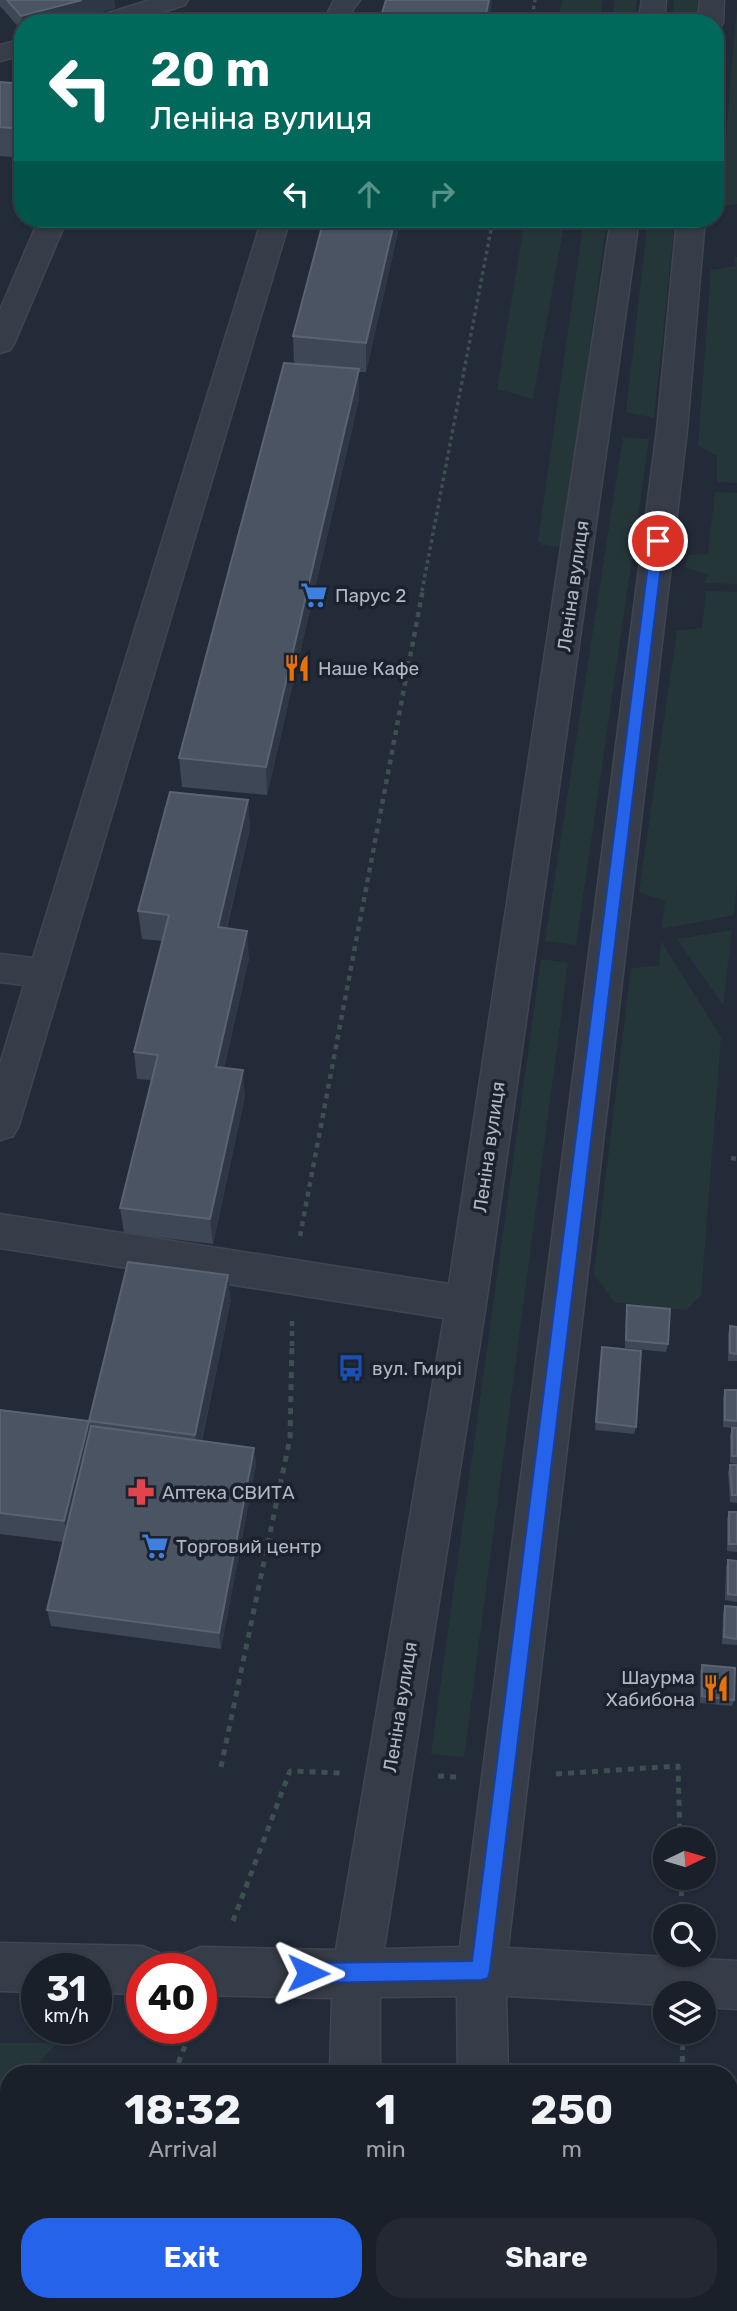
<!DOCTYPE html>
<html lang="en">
<head>
<meta charset="utf-8">
<style>
	body { margin:0; font-family:Rubik,sans-serif; background:#232832; color:#f1f3f6; height:100vh; display:flex; flex-direction:column; font-size:26px; white-space:nowrap }
	* { box-sizing:border-box; margin:0 }
	p { font-size:23px; color:#9fa3a8 }
	.icon { flex:none; width:38px; height:38px; fill:none; stroke:currentColor; stroke-width:2; stroke-linecap:round; stroke-linejoin:round }
	.map { position:relative; flex:1; overflow:hidden }
	.details { position:absolute; left:0px; top:2065px; width:738px; height:247px; display:flex; flex-direction:column; background:#1a202a; border-radius:28px 28px 0 0; box-shadow:0 2px 5px #0004,0 0 0 2px #383e47 }
	.details>* { flex:none }
	.banner { position:absolute; left:14px; top:14px; width:710px; height:214px; border-radius:28px; box-shadow:0 2px 5px #0004,0 0 0 2px #383e47; background:#00695c; color:#fff; overflow:hidden }
	.needle { width:46px; rotate:85deg }
	.fabs { position:absolute; left:653px; top:1827px; display:grid; gap:14px }
	.fabs a { display:grid; place-items:center; width:63px; height:63px; border-radius:50%; background:#1a202a; box-shadow:0 2px 5px #0004,0 0 0 2px #383e47; font-size:35px }
	.speed { position:absolute; left:21px; top:1953px; display:flex; gap:14px; font-size:35px; font-weight:700; text-align:center }
	.speed>* { display:grid; place-content:center; width:91px; height:91px; border-radius:50%; background:#1a202a; box-shadow:0 2px 5px #0004,0 0 0 2px #383e47; line-height:1 }
	.speed small { font-size:18px; font-weight:400 }
	.speed .limit { border:10px solid #d22; background:#fff; color:#111 }
	.pin { position:absolute; display:grid; place-items:center; width:60px; height:60px; color:#fff; margin:-30px; border:4px solid #fff; border-radius:50%; box-shadow:0 2px 7px #0007 }
	.me { position:absolute; width:77px; margin:-38px; rotate:91deg; stroke-linejoin:round; filter:drop-shadow(0 0 5px #0008) }
	.turn { display:flex; align-items:center; gap:24px; height:147px; padding:0 21px; font-size:32px }
	.turn .icon { width:91px; height:91px; stroke-width:2.5 }
	.turn b { display:block; font-size:49px; line-height:60px }
	.lanes { display:flex; align-items:center; height:66px; padding:0 21px; background:#0003; justify-content:center; gap:35px; direction:ltr }
	.lanes .off { opacity:.35 }
	.eta { display:flex; justify-content:space-evenly; align-items:center; height:119px; text-align:center }
	.eta b { font-size:42px; font-weight:700; line-height:49px }
	.primary-button { display:flex; gap:14px; margin-top:auto; padding:14px 21px }
	.primary-button a { flex:1; height:80px; border-radius:28px; background:#2563eb; color:#fff; font-size:28px; font-weight:700; line-height:80px; text-align:center }
	.primary-button a+a { background:#232832; color:#f1f3f6 }
	.map>svg:first-child { display:block }
</style>
</head>
<body>
<div class="map">
<svg width="737" height="2311" viewBox="0 0 737 2311">
	<rect width="100%" height="100%" fill="#232b38"/>
	<g fill="#253639">
		<polygon points="562,0 603,0 599,23 558,23"/>
		<polygon points="615,0 637,0 634,23 612,23"/>
		<polygon points="674,0 698,0 695,23 671,23"/>
		<polygon points="737,7 737,204 720,207"/>
		<polygon points="525,219 565,219 533,399 497,389"/>
		<polygon points="584,219 607,219 563,544 554,547 542,545 538,540"/>
		<polygon points="648,219 675,219 654,418 626,412"/>
		<polygon points="734,257 737,257 737,483 717,482 717,456 698,446 711,270 736,266"/>
		<polygon points="623,437 649,439 576,945 545,941"/>
		<polygon points="715,492 737,493 737,584 705,583 708,575 685,567 688,555 708,554"/>
		<polygon points="706,591 737,592 737,884 734,915 662,929 665,901 639,892 677,631 702,628"/>
		<polygon points="732,930 723,1005 677,939"/>
		<polygon points="661,941 721,1037 701,1295 686,1310 614,1302 594,1274 631,968 659,966"/>
		<polygon points="541,959 568,963 464,1757 431,1754"/>
		<polygon points="0,2043 57,2043 28,2074 9,2074 9,2094 0,2103"/>
		<polygon points="737,2094 737,2170 730,2170 730,2103"/>
		<polygon points="553,2303 660,2303 660,2309 548,2311"/>
	</g>
	<g fill="none" stroke-linecap="round" stroke-linejoin="round">
		<defs>
			<g id="minor">
				<polygon points="150,0 188,0 185,5 128,23 89,23 92,18"/>
				<polygon points="334,0 360,0 353,9 349,23 323,23"/>
				<polygon points="642,0 666,0 664,23 638,23"/>
				<polygon points="700,0 724,0 723,23 719,28 716,29 716,23 697,23"/>
				<polygon points="23,39 23,55 0,61 0,45"/>
				<polygon points="39,219 67,219 14,344 10,350 0,353 0,310"/>
				<polygon points="262,219 290,219 19,1125 13,1136 0,1140 0,1064 24,985 0,982 0,954 33,958"/>
				<polygon points="611,219 639,219 486,1304 384,1949 460,1947 657,430 677,219 705,219 687,430 508,1948 737,1961 737,2009 704,2007 704,1993 665,1993 665,2005 506,1996 508,2074 458,2074 457,1996 380,1997 380,2074 330,2074 332,1998 201,1995 201,1969 178,1969 184,1954 201,1947 336,1950 444,1318 0,1248 0,1214 449,1284"/>
				<polygon points="0,1943 142,1946 159,1953 166,1969 142,1969 142,1994 96,1993 96,1969 37,1969 37,1992 0,1991"/>
				<rect x="328" y="2303" width="52" height="8"/>
				<rect x="464" y="2303" width="52" height="8"/>
			</g>
		</defs>
		<use href="#minor" stroke="#404651" stroke-width="3"/>
		<g stroke="#3e4f51" stroke-width="3.5" stroke-dasharray="3.5 3.5" stroke-linecap="butt">
			<polyline points="531,23 535,0"/>
			<polyline points="422,591 493,219"/>
		</g>
		<g stroke="#3e4f51" stroke-width="4.5" stroke-dasharray="5 5" stroke-linecap="butt">
			<polyline points="731,1158 737,1159"/>
			<polyline points="300,1236 423,589"/>
			<polyline points="292,1346 292,1321"/>
		</g>
		<g stroke="#3e4f51" stroke-width="5" stroke-dasharray="6 6" stroke-linecap="butt">
			<polyline points="221,1767 290,1438 292,1344"/>
			<polyline points="556,1774 678,1766 680,1839"/>
			<polyline points="438,1776 457,1777"/>
			<polyline points="681,1878 682,1916"/>
			<polyline points="233,1921 290,1771 341,1773"/>
			<polyline points="174,2074 192,2028"/>
			<polyline points="682,2074 683,2032"/>
			<polyline points="199,2303 203,2311"/>
		</g>
		<use href="#minor" fill="#363d48" fill-rule="evenodd"/>
	</g>
	<g fill="#3e4756">
		<polygon points="0,0 114,0 115,8 61,23 23,23 23,32 0,6"/>
		<polygon points="0,82 23,84 23,158 0,156"/>
		<polygon points="401,219 366,372 359,372 359,399 267,795 182,787 179,758 294,363 293,336"/>
		<polygon points="248,800 250,828 227,928 249,958 224,1068 245,1096 213,1244 124,1233 120,1208 151,1080 137,1079 134,1052 162,941 142,939 138,911"/>
		<polygon points="231,1299 202,1441 254,1448 256,1465 221,1649 51,1626 47,1610 63,1542 0,1534 0,1410 89,1421 91,1426 89,1421"/>
		<polygon points="627,1305 668,1344 666,1352 625,1348 626,1313"/>
		<polygon points="730,1326 737,1327 737,1361 728,1361 728,1334"/>
		<polygon points="602,1347 636,1427 634,1434 595,1430"/>
		<polygon points="725,1390 737,1390 737,1428 723,1427 723,1397"/>
		<polygon points="732,1428 737,1428 737,1464 730,1463 730,1435"/>
		<polygon points="730,1465 737,1465 737,1503 730,1502 728,1472"/>
		<polygon points="729,1512 737,1512 737,1552 727,1551 727,1519"/>
		<polygon points="728,1560 737,1561 737,1602 725,1600 726,1567"/>
		<polygon points="725,1606 737,1607 737,1645 722,1644 723,1613"/>
		<polygon points="702,1665 734,1700 732,1706 700,1703 700,1671"/>
		<polygon points="704,2303 730,2303 737,2311 705,2311"/>
	</g>
	<g fill="#2e3745">
		<polygon points="82,0 114,0 115,8 61,23 23,23 23,27 21,16"/>
		<polygon points="489,0 492,0 491,10 488,23 484,23"/>
		<polygon points="395,219 401,219 366,372 366,343"/>
		<polygon points="359,369 359,399 267,795 266,767"/>
		<polygon points="248,800 250,828 220,955 218,927"/>
		<polygon points="247,931 249,958 219,1093 216,1067"/>
		<polygon points="243,1070 245,1096 213,1244 210,1219"/>
		<polygon points="228,1275 231,1299 198,1458 195,1435"/>
		<polygon points="89,1421 94,1444 70,1543 64,1521"/>
		<polygon points="254,1448 256,1465 221,1649 219,1633"/>
	</g>
	<g fill="#4a5462" stroke="#5a6371" stroke-width="2">
		<polygon points="7,0 82,0 21,16"/>
		<polygon points="386,0 489,0 484,23 379,23"/>
		<polygon points="0,82 23,84 23,129 0,127"/>
		<polygon points="324,219 395,219 366,343 293,336"/>
		<polygon points="284,363 359,369 266,767 179,758"/>
		<polygon points="170,792 248,800 218,927 247,931 216,1067 243,1070 210,1219 120,1208 158,1055 134,1052 169,915 138,911"/>
		<polygon points="128,1262 228,1275 195,1435 89,1421"/>
		<polygon points="627,1305 670,1309 668,1344 626,1340"/>
		<polygon points="730,1326 737,1327 737,1354 730,1353"/>
		<polygon points="602,1347 641,1351 636,1427 596,1422"/>
		<polygon points="725,1390 737,1390 737,1421 725,1420"/>
		<polygon points="0,1410 89,1421 64,1521 0,1513"/>
		<polygon points="91,1426 254,1448 219,1633 47,1610"/>
		<rect x="732" y="1428" width="5" height="28"/>
		<polygon points="730,1465 737,1465 737,1495 732,1495"/>
		<rect x="729" y="1512" width="8" height="32"/>
		<polygon points="728,1560 737,1561 737,1595 728,1594"/>
		<polygon points="725,1606 737,1607 737,1639 724,1637"/>
		<polygon points="702,1665 735,1668 734,1700 702,1696"/>
		<polygon points="730,2239 737,2239 737,2311 712,2311 711,2303 730,2303"/>
	</g>
	<polygon fill="#2563eb" stroke="#184099" stroke-width="2" points="658,537 664,541 490,1970 488,1978 481,1980 308,1983 301,1980 298,1973 301,1966 308,1963 472,1961 651,541"/>
	<defs>
		<symbol id="supermarket-bare" viewBox="-9 -9 18 18"><path d="M-6-5.5h2.5l.6 2H6L4.5 2H-2.5L-4.4-4H-6ZM-1.5 3.2a1.3 1.3 0 1 0 .1 0ZM3 3.2a1.3 1.3 0 1 0 .1 0Z" fill="#3f7fe0" stroke="#1c222d" stroke-width="2.5" paint-order="stroke"/></symbol>
		<symbol id="restaurant-bare" viewBox="-9 -9 18 18"><path d="M-5-6h1v4h1v-4h1v4h1v-4h1v5L-1.5 .5V6h-2V.5L-5-1ZM5-6V6H3V1.5H1.5Q1.5-4 5-6Z" fill="#e8710a" stroke="#1c222d" stroke-width="2.5" paint-order="stroke"/></symbol>
		<symbol id="bus-bare" viewBox="-9 -9 18 18"><path d="M-5-6H5V4H4V6H2V4H-2V6H-4V4H-5ZM-3.5-4V0h7V-4ZM-3.5 1.2v1.5H-2V1.2ZM2 1.2v1.5H3.5V1.2Z" fill="#1a4fb4" stroke="#1c222d" stroke-width="2.5" paint-order="stroke"/></symbol>
		<symbol id="pharmacy-bare" viewBox="-9 -9 18 18"><path d="M-2-6h4v4h4v4h-4v4h-4v-4h-4v-4h4Z" fill="#e0444e" stroke="#1c222d" stroke-width="2.5" paint-order="stroke"/></symbol>
	</defs>
	<g fill-rule="evenodd">
		<use href="#supermarket-bare" x="295" y="576" width="38" height="38"/>
		<use href="#restaurant-bare" x="278" y="649" width="38" height="38"/>
		<use href="#bus-bare" x="332" y="1349" width="38" height="38"/>
		<use href="#pharmacy-bare" x="122" y="1473" width="38" height="38"/>
		<use href="#supermarket-bare" x="136" y="1527" width="38" height="38"/>
		<use href="#restaurant-bare" x="697" y="1669" width="38" height="38"/>
	</g>
	<g text-anchor="middle" dominant-baseline="central" stroke-width="7" stroke-linejoin="round" paint-order="stroke">
		<g font-size="19" fill="#b1b8c4" stroke="#1c222d">
			<text transform="translate(573 586) rotate(-82)">Леніна вулиця</text>
			<text transform="translate(489 1147) rotate(-82)">Леніна вулиця</text>
			<text transform="translate(400 1707) rotate(-81)">Леніна вулиця</text>
		</g>
		<g font-size="19" fill="#b1b8c4" stroke="#1c222d" text-anchor="start">
			<text x="335" y="595">Парус 2</text>
			<text x="318" y="668">Наше Кафе</text>
			<text x="372" y="1368">вул. Гмирi</text>
			<text x="162" y="1492">Аптека СВИТА</text>
			<text x="176" y="1546">Торговий центр</text>
			<text x="695" y="1677" text-anchor="end">Шаурма<tspan x="695" dy="22">Хабибона</tspan></text>
		</g>
	</g>
</svg>
<div class="fabs">
<a><svg class="needle" viewBox="-14 -14 28 28"><path d="M0-13l5 13h-10z" fill="#e53935"/><path d="M0 13l5-13h-10z" fill="#9fa3a8"/></svg></a>
<a><svg class="icon" aria-label="search" viewBox="0 0 24 24"><circle cx="10" cy="10" r="6"/><path d="M15 15l6 6"/></svg></a>
<a><svg class="icon" aria-label="layers" viewBox="0 0 24 24"><path d="M12 4l9 5-9 5-9-5zM3 14l9 5 9-5"/></svg></a>
</div>
<div class="speed"><div>31<small>km/h</small></div><div class="limit">40</div></div>
<div class="pin" style="left:658px;top:541px;background:#d93025"><svg class="icon" aria-label="arrive" viewBox="0 0 24 24"><path d="M6 21V4h12l-3 4 3 4H6"/></svg></div>
<svg class="me" style="left:308px;top:1973px" viewBox="-20 -20 40 40"><path d="M0-17L14 15 0 8-14 15z" fill="#2563eb" stroke="#fff" stroke-width="4"/></svg>
<div class="banner">
<div class="turn"><svg class="icon" aria-label="left" viewBox="0 0 24 24"><path d="M17 20v-9H6M10 6l-5 5 5 5"/></svg><div><b>20 m</b>Леніна вулиця</div></div>
<div class="lanes"><svg class="icon" aria-label="left" viewBox="0 0 24 24"><path d="M17 20v-9H6M10 6l-5 5 5 5"/></svg><svg class="icon off" aria-label="ahead" viewBox="0 0 24 24"><path d="M12 20V5M6 11l6-6 6 6"/></svg><svg class="icon off" aria-label="right" viewBox="0 0 24 24"><path d="M7 20v-9h11M14 6l5 5-5 5"/></svg></div>
</div>
<section class="details">
<div class="eta">
<div><b>18:32</b><p>Arrival</p></div>
<div><b>1</b><p>min</p></div>
<div><b>250</b><p>m</p></div>
</div>
<div class="primary-button"><a>Exit</a><a>Share</a></div>
</section>
</div>
</body>
</html>
